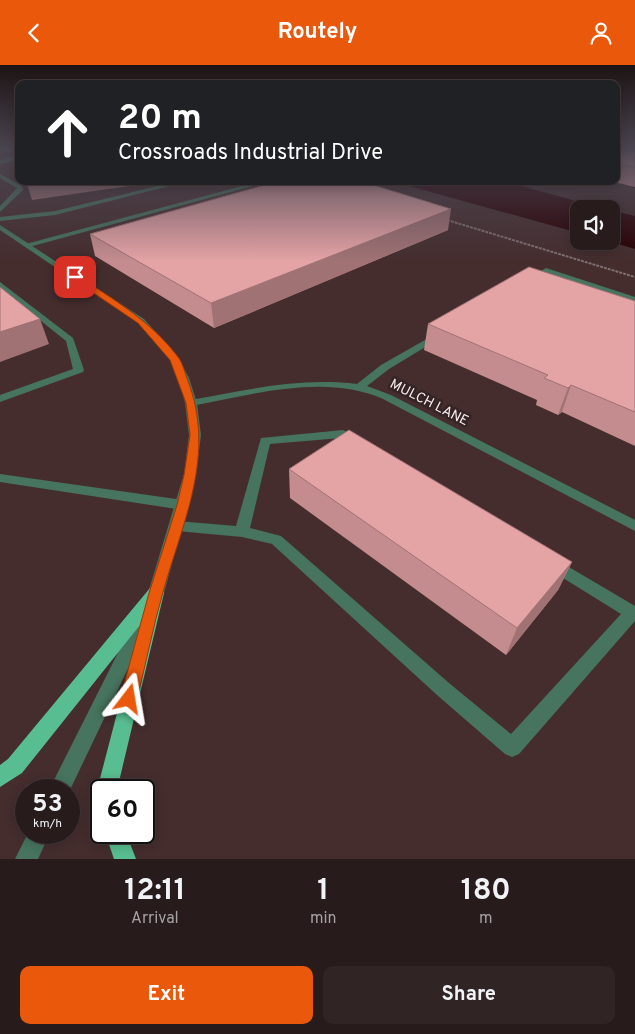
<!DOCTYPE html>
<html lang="en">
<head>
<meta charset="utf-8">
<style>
	body { margin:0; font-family:Overpass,sans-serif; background:#302425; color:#f1f3f6; height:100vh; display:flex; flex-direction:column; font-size:19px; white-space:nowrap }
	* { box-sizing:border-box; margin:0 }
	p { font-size:16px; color:#a5a1a3 }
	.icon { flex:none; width:28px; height:28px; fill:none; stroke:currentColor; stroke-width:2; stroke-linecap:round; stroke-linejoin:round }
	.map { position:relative; height:794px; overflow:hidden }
	.details { display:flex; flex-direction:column; background:#281b1c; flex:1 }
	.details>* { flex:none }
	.hud { position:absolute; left:15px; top:15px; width:605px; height:105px; border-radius:10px; box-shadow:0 2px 12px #0003,0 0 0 1px #44393b; background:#202124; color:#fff; overflow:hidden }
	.tools { position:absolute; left:570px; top:135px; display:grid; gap:10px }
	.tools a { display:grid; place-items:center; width:50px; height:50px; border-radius:10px; background:#281b1c; box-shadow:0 2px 12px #0003,0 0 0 1px #44393b; font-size:25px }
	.speed { position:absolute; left:15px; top:714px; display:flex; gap:10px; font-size:25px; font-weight:700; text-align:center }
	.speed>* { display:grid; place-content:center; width:65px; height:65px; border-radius:50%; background:#281b1c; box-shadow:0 2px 12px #0003,0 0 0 1px #44393b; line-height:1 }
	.speed small { font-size:12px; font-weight:400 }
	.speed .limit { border:2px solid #111; border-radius:8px; background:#fff; color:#111 }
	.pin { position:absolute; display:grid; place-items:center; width:42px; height:42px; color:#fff; margin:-21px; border-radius:10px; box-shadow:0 2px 8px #0006 }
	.me { position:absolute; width:55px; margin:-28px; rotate:14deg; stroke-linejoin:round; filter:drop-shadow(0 0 4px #0008) }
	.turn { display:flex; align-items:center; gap:18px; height:105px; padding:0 20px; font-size:22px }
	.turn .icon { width:65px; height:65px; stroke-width:2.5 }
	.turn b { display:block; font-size:35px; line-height:42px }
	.eta { display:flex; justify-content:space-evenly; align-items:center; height:85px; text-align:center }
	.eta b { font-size:30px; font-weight:700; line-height:35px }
	.primary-button { display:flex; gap:10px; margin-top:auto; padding:10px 20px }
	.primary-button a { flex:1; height:58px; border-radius:10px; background:#ea580c; color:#fff; font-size:20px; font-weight:700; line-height:58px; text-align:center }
	.primary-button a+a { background:#302425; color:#f1f3f6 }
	header { display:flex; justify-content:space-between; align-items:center; height:65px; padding:0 20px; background:#ea580c; color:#fff; font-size:22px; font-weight:700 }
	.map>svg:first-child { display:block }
</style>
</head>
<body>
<header><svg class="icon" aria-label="back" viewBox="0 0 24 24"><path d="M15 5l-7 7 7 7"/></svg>Routely<svg class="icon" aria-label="person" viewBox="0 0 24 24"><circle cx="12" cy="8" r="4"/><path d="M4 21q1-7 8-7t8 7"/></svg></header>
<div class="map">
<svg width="635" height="794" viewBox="0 0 635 794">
	<rect width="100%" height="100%" fill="#352425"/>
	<path fill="#452d2e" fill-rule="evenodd" d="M0 85H19V116H616L635 85V794H0ZM579 144H611V176H579ZM26 725H69V768H26ZM101 725H144V768H101Z"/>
	<g fill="#2a0004">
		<polygon points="391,116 502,116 606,144 579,144 579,168"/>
		<polygon points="611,145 635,151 635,184 608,176 611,176"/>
	</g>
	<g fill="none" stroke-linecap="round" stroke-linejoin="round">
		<polyline stroke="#7d6e6f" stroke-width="2" stroke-dasharray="3 1" stroke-linecap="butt" points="447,155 635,212"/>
		<g fill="#46745e" fill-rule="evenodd">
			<polygon points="19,91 19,95 0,99 0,95"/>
			<polygon points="0,109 22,121 23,125 0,147 0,141 17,123 0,113"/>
			<polygon points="178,116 189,116 55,150 0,156 0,152 55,146"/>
			<polygon points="261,116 272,116 29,182 22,180"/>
			<polygon points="546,203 635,232 635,238 547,208 534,216 527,214"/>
			<polygon points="0,217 73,273 84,305 83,307 0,337 0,330 73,304 66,276 0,223"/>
			<path d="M439 267 444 270 442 272 389 304 367 321 391 330 635 455V466L383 334C324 308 251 330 191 341L185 338 191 335C246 325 300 312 357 319L381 300Z"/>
			<polygon points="343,365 361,374 363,377 361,380 353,380 341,373 270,379 250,463 281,471 449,618 511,669 621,549 547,503 545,499 547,495 552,493 557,495 635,541 635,556 519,689 512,692 505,689 437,630 272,479 242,472 177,466 172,465 170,461 172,457 177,456 236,461 261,373"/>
			<polygon points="0,409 183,435 188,437 190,440 188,443 183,445 0,417"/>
		</g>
		<g fill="#46745e" fill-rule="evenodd">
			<polygon points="0,160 144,254 178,292 189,313 197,338 201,370 196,409 164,528 69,727 69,725 49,725 148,528 184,409 189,370 185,338 179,313 170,295 138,258 0,165"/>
			<polygon points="28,768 50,768 38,794 15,794"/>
		</g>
		<g fill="#58be91" fill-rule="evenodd">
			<polygon points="156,521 162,523 164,528 117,725 101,725 101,733 97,725 140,560 22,708 0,722 0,700 8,694 150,523"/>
			<polygon points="105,768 126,768 136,794 114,794"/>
		</g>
	</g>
	<g fill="#c48c8e">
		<polygon points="616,85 635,85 635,122 610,116 616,116"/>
		<polygon points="448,165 214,263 95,191 90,169"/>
		<polygon points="635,236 635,381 562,347 558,350 536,340 537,335 424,285 428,259"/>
		<polygon points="289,404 572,497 558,525 506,590 290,433"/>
	</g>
	<g fill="#a07274">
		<polygon points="47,116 135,116 136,120 32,135 27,119"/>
		<polygon points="451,144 448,165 214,263 211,238"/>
		<polygon points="40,254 49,279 0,297 0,267"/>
		<polygon points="571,320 562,347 558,350 568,323"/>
		<polygon points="572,497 558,525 506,590 517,563"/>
	</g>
	<g fill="#e4a3a5" stroke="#a07274">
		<polygon points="616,85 635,85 635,102 616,98"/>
		<polygon points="27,116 47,116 27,119"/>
		<polygon points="279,116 360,116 451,144 211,238 90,169"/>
		<polygon points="529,202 635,236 635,347 571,320 568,323 544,313 548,310 428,259"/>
		<polygon points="0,222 40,254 0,267"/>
		<polygon points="349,365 572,497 517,563 289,404"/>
	</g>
	<linearGradient id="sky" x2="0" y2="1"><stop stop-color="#1d1414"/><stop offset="0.43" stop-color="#4b4551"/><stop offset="1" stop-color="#4b4551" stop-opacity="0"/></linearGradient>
	<rect width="635" height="196" fill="url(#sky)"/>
	<path fill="#ea580c" stroke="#983908" d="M73 211H78C114 235 151 256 178 292 183 298 185 309 188 316 216 390 183 456 163 527 153 562 146 598 137 634L135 640 129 642 123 640 120 634 149 528 177 440 184 410 190 370 186 338 170 295 138 258 73 214Z"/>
	<g text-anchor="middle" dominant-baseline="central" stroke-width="5" stroke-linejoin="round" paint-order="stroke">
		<g font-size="14" fill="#f6eaeb" stroke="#352425">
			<text transform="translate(429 338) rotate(27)">MULCH LANE</text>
		</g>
	</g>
</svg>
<div class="tools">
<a><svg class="icon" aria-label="sound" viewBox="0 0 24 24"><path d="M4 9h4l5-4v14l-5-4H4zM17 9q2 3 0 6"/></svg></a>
</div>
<div class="speed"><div>53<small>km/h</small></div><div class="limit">60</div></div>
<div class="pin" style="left:75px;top:212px;background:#d93025"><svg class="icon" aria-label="arrive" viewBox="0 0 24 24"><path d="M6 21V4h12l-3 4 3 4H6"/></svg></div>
<svg class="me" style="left:129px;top:634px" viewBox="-20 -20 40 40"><path d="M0-17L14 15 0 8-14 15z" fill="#ea580c" stroke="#fff" stroke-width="4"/></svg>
<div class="hud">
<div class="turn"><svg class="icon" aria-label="ahead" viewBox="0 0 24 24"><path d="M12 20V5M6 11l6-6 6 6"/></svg><div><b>20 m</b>Crossroads Industrial Drive</div></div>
</div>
</div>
<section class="details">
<div class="eta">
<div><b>12:11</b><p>Arrival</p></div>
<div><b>1</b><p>min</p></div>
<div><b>180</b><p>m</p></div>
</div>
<div class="primary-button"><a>Exit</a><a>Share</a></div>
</section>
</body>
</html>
